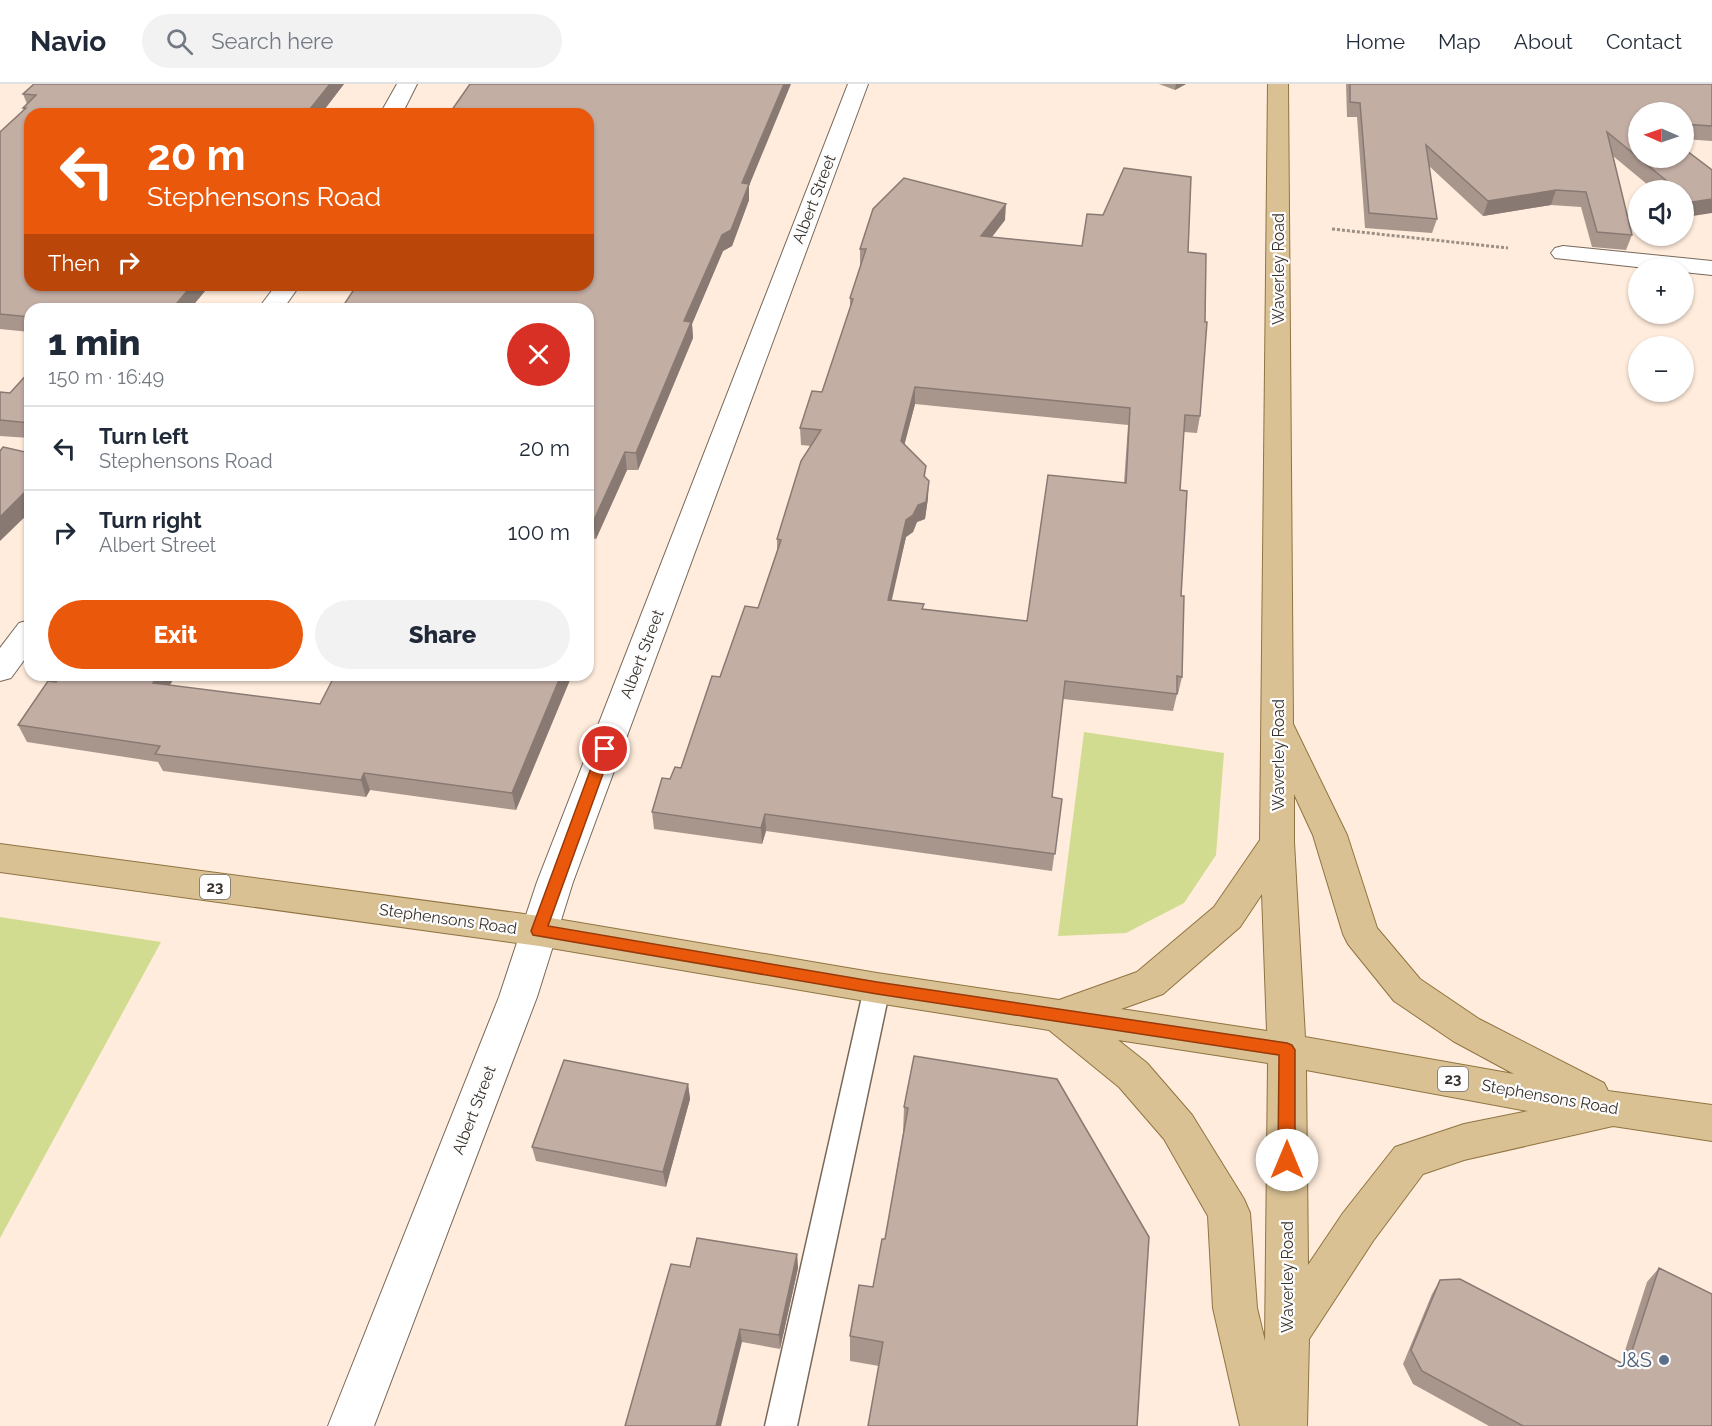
<!DOCTYPE html>
<html lang="en">
<head>
<meta charset="utf-8">
<style>
	body { margin:0; font-family:Raleway,sans-serif; background:#f2f2f3; color:#1f2937; height:100vh; display:flex; flex-direction:column; font-size:22px; white-space:nowrap }
	* { box-sizing:border-box; margin:0 }
	p { font-size:20px; color:#747a83 }
	.icon { flex:none; width:33px; height:33px; fill:none; stroke:currentColor; stroke-width:2; stroke-linecap:round; stroke-linejoin:round }
	.map { position:relative; flex:1; overflow:hidden }
	.side { position:absolute; left:24px; top:219px; width:570px; height:378px; display:flex; flex-direction:column; background:#fff; border-radius:18px; box-shadow:0 2px 4px #0004 }
	.side>* { flex:none }
	.guide { position:absolute; left:24px; top:24px; width:570px; height:183px; border-radius:18px; box-shadow:0 2px 4px #0004; background:#ea580c; color:#fff; overflow:hidden }
	.needle { width:39px; rotate:272deg }
	.fabs { position:absolute; left:1628px; top:18px; display:grid; gap:12px }
	.fabs a { display:grid; place-items:center; width:66px; height:66px; border-radius:50%; background:#fff; box-shadow:0 2px 4px #0004; font-size:30px }
	.pin { position:absolute; display:grid; place-items:center; width:51px; height:51px; color:#fff; margin:-26px; border:3px solid #fff; border-radius:50%; box-shadow:0 2px 6px #0007 }
	.me { position:absolute; width:66px; margin:-33px; rotate:0deg; stroke-linejoin:round; filter:drop-shadow(0 0 4px #0008) }
	.turn { display:flex; align-items:center; gap:21px; height:126px; padding:0 24px; font-size:27px }
	.turn .icon { width:78px; height:78px; stroke-width:2.5 }
	.turn b { display:block; font-size:42px; line-height:51px }
	.then { display:flex; align-items:center; height:57px; padding:0 24px; background:#0003; gap:12px; font-size:22px }
	.round { display:grid; place-items:center; flex:none; width:63px; height:63px; border-radius:32px; background:#f2f2f3 }
	.head { display:flex; align-items:center; justify-content:space-between; height:102px; padding:0 24px }
	h1 { font-size:36px; font-weight:800; line-height:45px }
	.action { display:flex; gap:12px; margin-top:auto; padding:12px 24px }
	.action a { flex:1; height:69px; border-radius:36px; background:#ea580c; color:#fff; font-size:24px; font-weight:800; line-height:69px; text-align:center }
	.action a+a { background:#f2f2f3; color:#1f2937 }
	ul { padding:0; list-style:none }
	li { display:flex; align-items:center; gap:18px; height:84px; padding:0 24px; border-top:2px solid #e0e1e3 }
	li div { flex:1 }
	li b { display:block; font-size:22px }
	li em { font-style:normal }
	header { display:flex; align-items:center; gap:36px; box-sizing:border-box; height:84px; padding:0 30px; background:#fff; border-bottom:2px solid #e0e1e3 }
	header strong { font-size:28px }
	nav { display:flex; gap:33px; margin-inline-start:auto; font-size:21px }
	.search { width:420px; height:54px; background:#f2f2f3; display:flex; align-items:center; gap:15px; box-sizing:border-box; padding:0 21px; border-radius:33px; color:#747a83; font-size:22px }
	.map>svg:first-child { display:block }
</style>
</head>
<body>
<header>
<strong>Navio</strong>
<div class="search"><svg class="icon" aria-label="search" viewBox="0 0 24 24"><circle cx="10" cy="10" r="6"/><path d="M15 15l6 6"/></svg>Search here</div>
<nav><a>Home</a><a>Map</a><a>About</a><a>Contact</a></nav>
</header>
<div class="map">
<svg width="1712" height="1342" viewBox="0 0 1712 1342">
	<rect width="100%" height="100%" fill="#ffecdc"/>
	<g fill="#d1dc90">
		<polygon points="1084,648 1224,669 1216,771 1184,819 1126,849 1058,852"/>
		<polygon points="0,833 161,858 0,1154"/>
	</g>
	<g fill="none" stroke-linecap="round" stroke-linejoin="round">
		<defs>
			<polygon id="lane" points="877,893 886,897 890,904 797,1342 765,1342 864,904 868,897"/>
			<g id="street">
				<polygon points="397,0 417,0 402,30 380,30"/>
				<polygon points="848,0 868,0 573,798 537,913 374,1342 328,1342 499,913 537,798"/>
				<polygon points="1563,162 1712,177 1712,191 1683,188 1683,184 1646,184 1555,174 1551,169 1555,164"/>
				<polygon points="276,201 300,201 283,225 258,225"/>
				<polygon points="30,536 30,568 11,594 0,597 0,564 19,539"/>
			</g>
			<path id="primary" d="M1268 0H1288L1293 640 1347 751 1377 844 1420 895 1479 935 1604 999 1608 1007 1712 1021V1057L1613 1042 1464 1076 1423 1090 1373 1157 1309 1255 1307 1342H1240L1213 1224 1208 1132 1164 1055 1119 1003 1049 946 877 919 539 862 0 788V760L539 832 877 889 1059 916 1137 888 1214 823 1260 756ZM1294 710 1313 751 1343 850 1348 860 1394 917 1453 957 1514 990 1305 953 1294 758ZM1262 810 1267 947 1121 925 1163 910 1240 843ZM1118 956 1268 979 1265 1257 1257 1224 1250 1129 1244 1115 1192 1031 1147 979ZM1306 986 1528 1027 1464 1040 1395 1063 1343 1129 1308 1181Z"/>
		</defs>
		<use href="#lane" stroke="#78685a" stroke-width="3"/>
		<use href="#street" stroke="#78685a" stroke-width="2"/>
		<use href="#primary" stroke="#907441" stroke-width="2"/>
		<polyline stroke="#9b8e83" stroke-width="3" stroke-dasharray="3 2" stroke-linecap="butt" points="1332,145 1508,164"/>
		<use href="#lane" fill="#fff" fill-rule="evenodd"/>
		<use href="#street" fill="#fff" fill-rule="evenodd"/>
		<use href="#primary" fill="#d9c194" fill-rule="evenodd"/>
	</g>
	<g fill="#a8968d" fill-rule="evenodd">
		<polygon points="344,0 321,30 30,30 203,202 205,207 190,225 30,225 30,248 0,245 0,48 24,26 23,24 27,20 23,10"/>
		<polygon points="1159,0 1186,0 1175,6"/>
		<polygon points="1346,0 1712,0 1712,57 1683,55 1683,28 1638,28 1712,86 1686,133 1683,130 1683,106 1654,106 1613,72 1632,151 1626,166 1592,163 1581,123 1551,121 1483,132 1429,82 1437,135 1432,149 1365,144 1357,33 1347,33"/>
		<polygon points="749,102 749,116 732,162 723,167 692,240 693,254 638,386 627,386 596,455 592,454 588,463 588,225"/>
		<path d="M1005 136 992 153 1082 162 1188 168 1200 332 1197 349 1184 348 1180 406 1182 593 1178 610H1177L1173 627 1063 615 1052 713 1062 715 1052 787 766 747 762 760 654 745 652 728 670 695 681 684 720 593 758 524 777 467V455L811 362 801 361 800 344 822 308 850 224V214L861 181H860V165ZM915 320 1128 341 1124 399 1027 537 923 525 891 516 906 453 913 448 917 438 925 435 928 414 925 393 926 382 904 361Z"/>
		<polygon points="30,287 30,354 0,352 0,308 10,309"/>
		<polygon points="61,591 176,591 170,601 320,620 572,591 516,726 370,706 366,713 163,687 158,678 27,658 18,641 56,598"/>
		<polygon points="1057,995 879,1282 850,1277 850,1252 873,1203 885,1155 903,1049 904,1023"/>
		<polygon points="688,1000 690,1015 666,1103 536,1077 532,1063"/>
		<polygon points="797,1170 798,1184 780,1265 742,1258 690,1183"/>
		<polygon points="1659,1184 1712,1342 1489,1342 1413,1300 1403,1280 1432,1210 1440,1196 1621,1279 1647,1198"/>
	</g>
	<g fill="#887a73">
		<polygon points="330,0 344,0 321,30 306,30"/>
		<polygon points="784,0 791,0 749,102 749,116 732,162 723,167 692,240 693,254 638,386 636,369 684,237"/>
		<polygon points="1176,0 1186,0 1175,6"/>
		<polygon points="1556,106 1551,121 1483,132 1488,117"/>
		<polygon points="1712,115 1712,129 1686,133 1692,118"/>
		<polygon points="1006,120 1005,136 980,168 981,152"/>
		<polygon points="192,201 204,201 203,202 205,207 190,225 172,225"/>
		<polygon points="915,303 915,320 901,374 901,357"/>
		<polygon points="625,368 627,386 596,455 593,438"/>
		<polygon points="929,397 928,414 925,435 917,438 913,448 906,453 888,533 888,516 906,436"/>
		<polygon points="30,403 30,428 0,457 0,433"/>
		<polygon points="589,437 592,454 588,463 588,440"/>
		<polygon points="158,591 176,591 160,616 153,599"/>
		<polygon points="561,591 572,591 516,726 512,709"/>
		<polygon points="364,689 370,706 366,713 361,696"/>
		<polygon points="765,730 766,747 762,760 761,744"/>
		<polygon points="688,1000 690,1015 666,1103 663,1088"/>
		<polygon points="797,1170 798,1184 780,1265 779,1251"/>
		<polygon points="740,1245 742,1258 721,1342 716,1342"/>
	</g>
	<g fill="#c3aea4" stroke="#887a73" stroke-width="1.5" fill-rule="evenodd">
		<polygon points="34,0 330,0 306,30 30,30 30,201 192,201 172,225 30,225 30,233 0,230 0,48 26,24 23,24 36,11 23,10"/>
		<polygon points="470,0 784,0 742,99 749,100 731,146 722,151 684,237 691,238 636,369 625,368 593,438 589,437 588,440 588,225 341,225 357,201 588,201 588,30 449,30"/>
		<polygon points="1350,0 1712,0 1712,42 1683,40 1683,28 1638,28 1638,74 1683,74 1683,64 1712,86 1712,115 1692,118 1683,111 1683,106 1678,106 1607,48 1632,151 1597,148 1586,108 1556,106 1488,117 1426,61 1437,135 1369,129 1360,19 1350,18"/>
		<path d="M1124 84 1191 93 1188 168 1206 170 1205 238H1207L1200 332 1185 331 1180 406 1187 407 1181 512H1184L1182 593 1177 592V610L1065 597 1052 713 1062 715 1055 770 765 730 761 744 652 728 662 694 670 695 675 683 681 684 712 592 720 593 745 522 758 524 781 456 777 455 801 377 821 346 800 344 812 307 822 308 853 215 850 214 866 165H860L873 125 904 94 1006 120 981 152 1082 162 1087 130 1103 131ZM915 303 1130 324 1126 399 1048 391 1027 537 922 525 924 520 888 516 906 436 913 431 918 421 926 418 929 397 924 392 926 382 901 357Z"/>
		<polygon points="30,287 30,339 0,336 0,308 10,309"/>
		<polygon points="3,363 30,369 30,403 0,433 0,367"/>
		<polygon points="61,591 158,591 153,599 320,620 335,591 561,591 512,709 364,689 361,696 155,670 160,662 18,641 48,597 56,598"/>
		<polygon points="914,972 1057,995 1149,1153 1137,1342 868,1342 883,1258 850,1252 859,1201 873,1203 882,1155 885,1155 908,1024 904,1023"/>
		<polygon points="564,976 688,1000 663,1088 532,1063"/>
		<polygon points="697,1154 797,1170 779,1251 740,1245 716,1342 625,1342 671,1180 690,1183"/>
		<polygon points="1659,1184 1712,1210 1712,1342 1523,1342 1422,1287 1411,1266 1440,1196 1460,1195 1627,1282"/>
	</g>
	<polygon fill="#ea580c" stroke="#983908" stroke-width="1.5" points="605,660 612,665 548,842 877,898 1287,959 1292,961 1295,966 1295,1076 1293,1082 1287,1084 1281,1082 1278,1076 1279,971 877,910 533,851 531,847 598,665"/>
	<circle fill="#5c6f8a" stroke="#fdfdfd" stroke-width="2" cx="1664" cy="1276" r="6"/>
	<g text-anchor="middle" dominant-baseline="central" stroke-width="4.5" stroke-linejoin="round" paint-order="stroke">
		<g fill="#fdfdfd" stroke="#746f6b" stroke-width="1.5">
			<rect x="200" y="791" width="30" height="24" rx="4.5"/>
			<rect x="1438" y="983" width="30" height="24" rx="4.5"/>
		</g>
		<g font-size="15" font-weight="bold" fill="#39322c">
			<text x="215" y="803">23</text>
			<text x="1453" y="995">23</text>
		</g>
		<g font-size="16" fill="#39322c" stroke="#fdfdfd">
			<text transform="translate(814 115) rotate(-69)">Albert Street</text>
			<text transform="translate(1278 185) rotate(-90)">Waverley Road</text>
			<text transform="translate(642 570) rotate(-69)">Albert Street</text>
			<text transform="translate(1278 671) rotate(-90)">Waverley Road</text>
			<text transform="translate(448 835) rotate(8)">Stephensons Road</text>
			<text transform="translate(1550 1013) rotate(10)">Stephensons Road</text>
			<text transform="translate(474 1026) rotate(-69)">Albert Street</text>
			<text transform="translate(1287 1193) rotate(-90)">Waverley Road</text>
		</g>
		<g font-size="20" fill="#4e5e75" stroke="#fdfdfd" text-anchor="end">
			<text x="1652" y="1276">J&amp;S</text>
		</g>
	</g>
</svg>
<div class="fabs">
<a><svg class="needle" viewBox="-14 -14 28 28"><path d="M0-13l5 13h-10z" fill="#e53935"/><path d="M0 13l5-13h-10z" fill="#747a83"/></svg></a>
<a><svg class="icon" aria-label="sound" viewBox="0 0 24 24"><path d="M4 9h4l5-4v14l-5-4H4zM17 9q2 3 0 6"/></svg></a>
<a>+</a>
<a>−</a>
</div>
<div class="pin" style="left:605px;top:665px;background:#d93025"><svg class="icon" aria-label="arrive" viewBox="0 0 24 24"><path d="M6 21V4h12l-3 4 3 4H6"/></svg></div>
<svg class="me" style="left:1287px;top:1076px" viewBox="-20 -20 40 40"><circle r="19" fill="#fff"/><path d="M0-13L10 11 0 6-10 11z" fill="#ea580c"/></svg>
<div class="guide">
<div class="turn"><svg class="icon" aria-label="left" viewBox="0 0 24 24"><path d="M17 20v-9H6M10 6l-5 5 5 5"/></svg><div><b>20 m</b>Stephensons Road</div></div>
<div class="then">Then<svg class="icon" aria-label="right" viewBox="0 0 24 24"><path d="M7 20v-9h11M14 6l5 5-5 5"/></svg></div>
</div>
<section class="side">
<div class="head"><div><h1>1 min</h1><p>150 m · 16:49</p></div><a class="round" style="background:#d93025;color:#fff"><svg class="icon" aria-label="close" viewBox="0 0 24 24"><path d="M6 6l12 12M18 6L6 18"/></svg></a></div>
<ul>
<li><svg class="icon" aria-label="left" viewBox="0 0 24 24"><path d="M17 20v-9H6M10 6l-5 5 5 5"/></svg><div><b>Turn left</b><p>Stephensons Road</p></div><em>20 m</em></li>
<li><svg class="icon" aria-label="right" viewBox="0 0 24 24"><path d="M7 20v-9h11M14 6l5 5-5 5"/></svg><div><b>Turn right</b><p>Albert Street</p></div><em>100 m</em></li>
</ul>
<div class="action"><a>Exit</a><a>Share</a></div>
</section>
</div>
</body>
</html>
